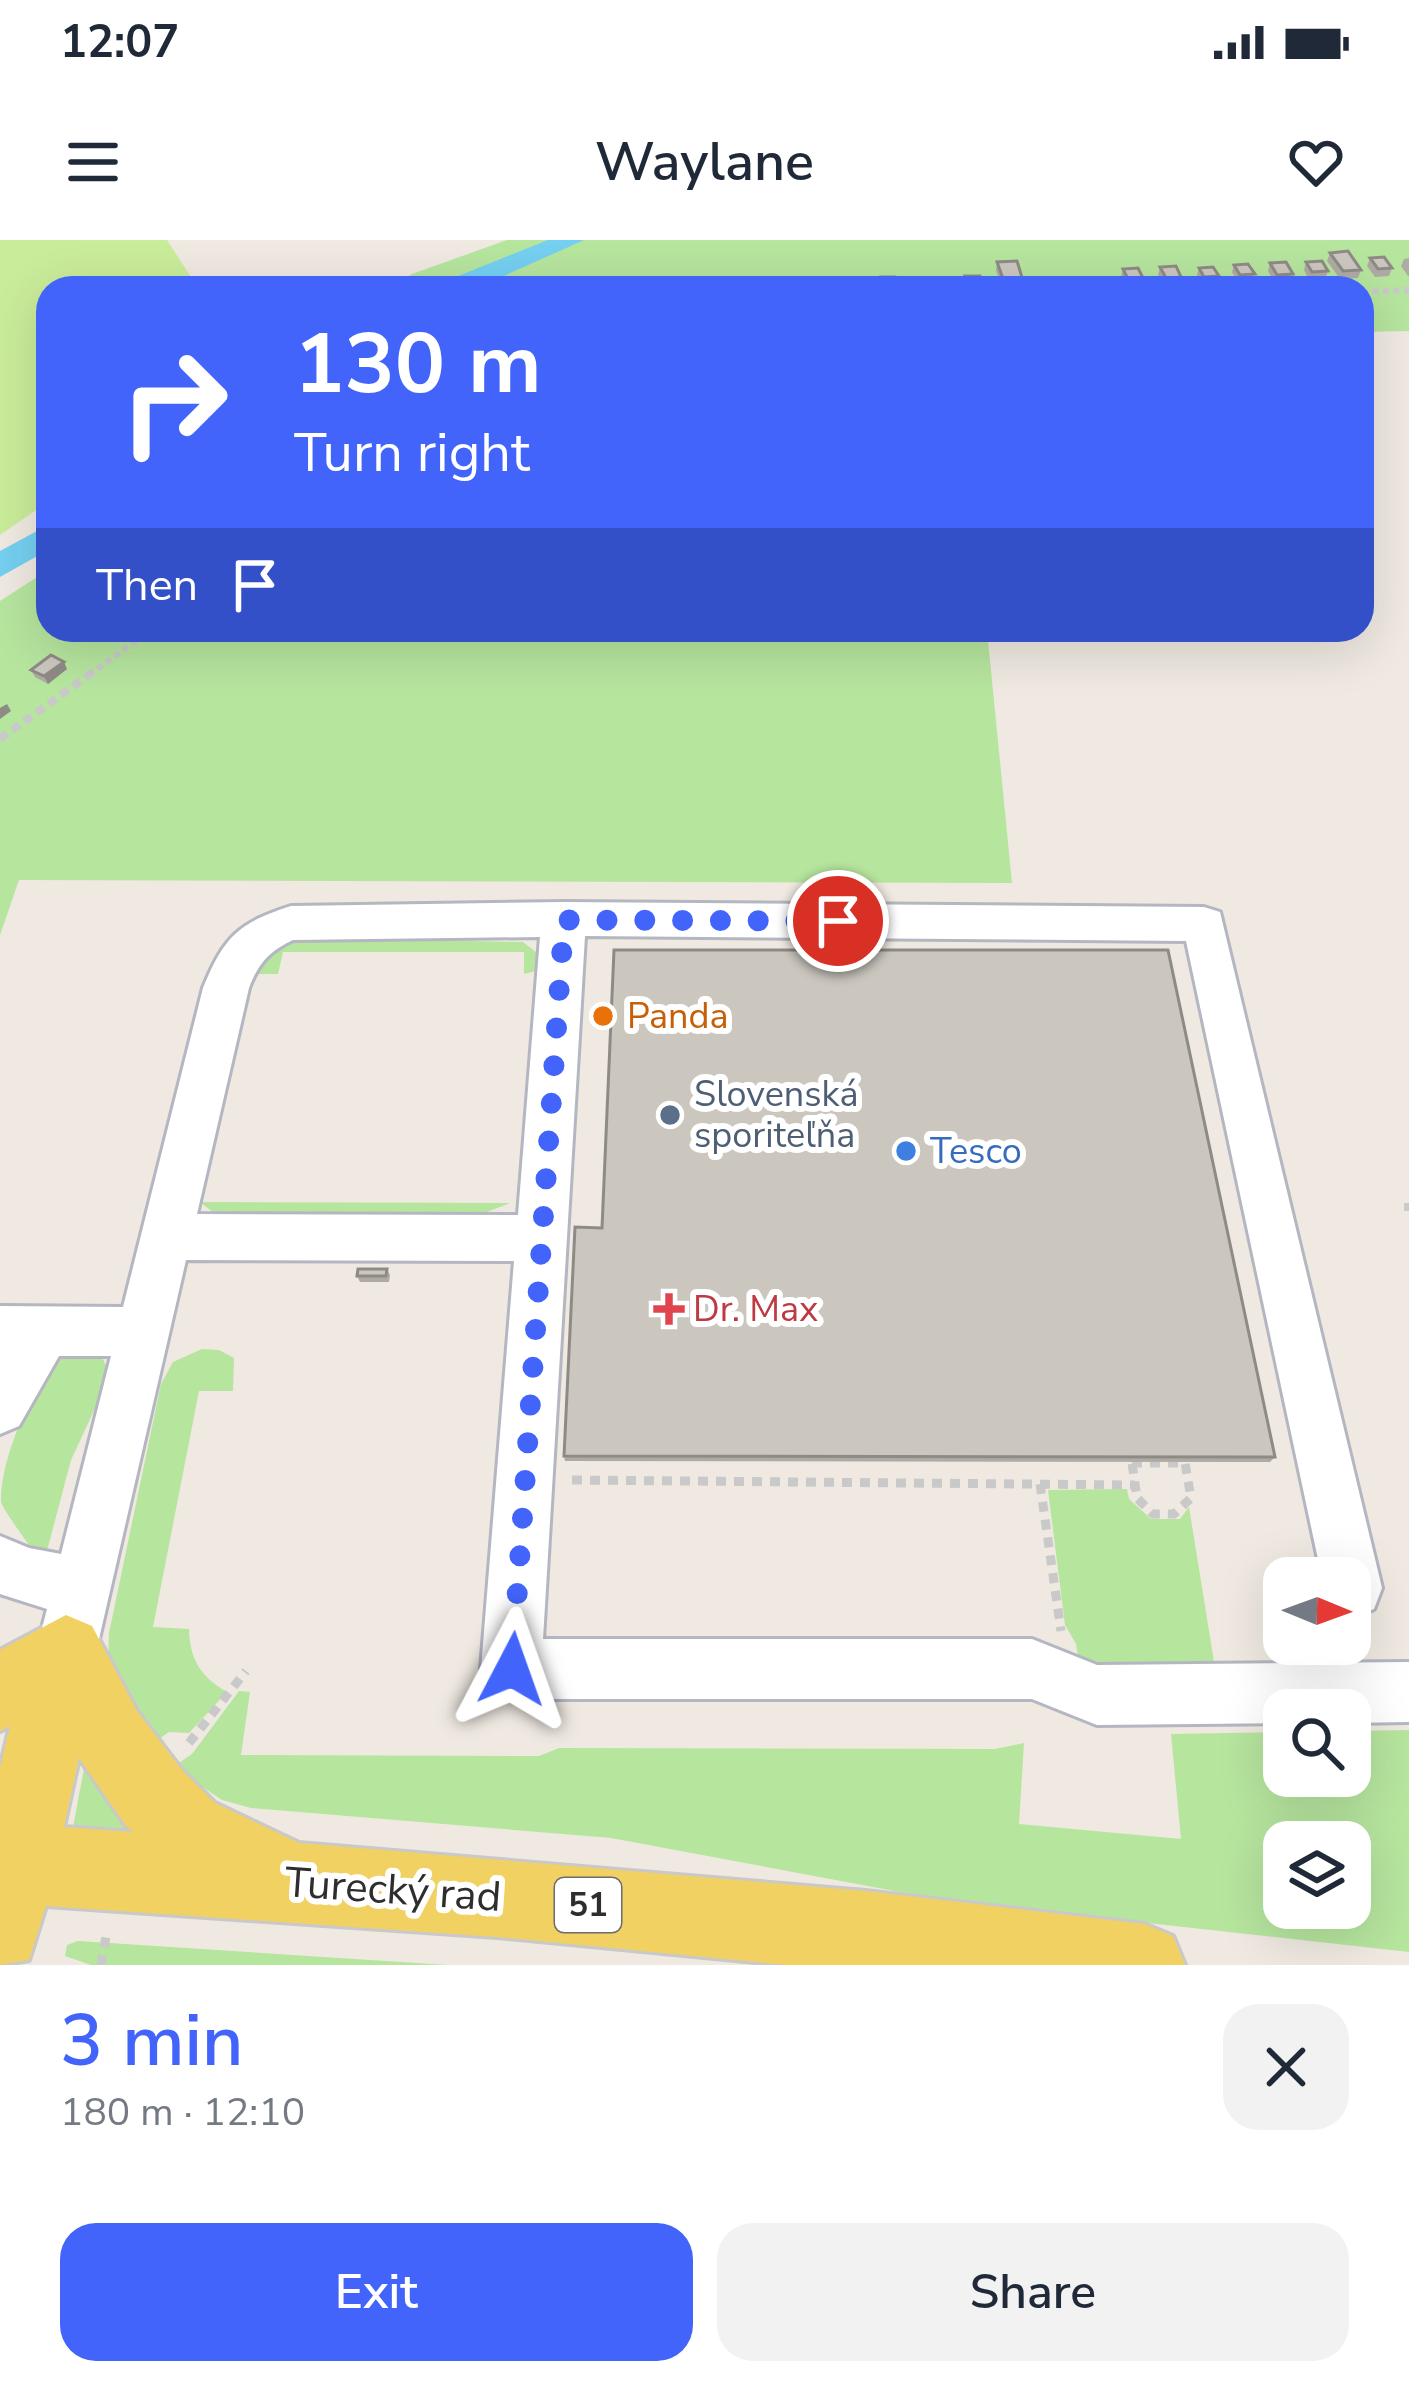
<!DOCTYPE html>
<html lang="en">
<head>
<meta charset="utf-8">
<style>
	body { margin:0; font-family:"Nunito Sans",sans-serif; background:#f2f2f3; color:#1f2937; height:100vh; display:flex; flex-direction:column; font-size:45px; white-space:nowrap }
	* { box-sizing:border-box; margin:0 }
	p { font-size:39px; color:#747a83 }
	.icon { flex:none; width:66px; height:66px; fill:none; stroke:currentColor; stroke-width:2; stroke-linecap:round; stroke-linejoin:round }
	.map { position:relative; height:1725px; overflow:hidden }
	.details { display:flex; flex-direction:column; background:#fff; flex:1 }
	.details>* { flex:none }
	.hud { position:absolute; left:36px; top:36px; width:1338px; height:366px; border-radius:36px; box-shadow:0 12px 48px #0002; background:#4264fb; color:#fff; overflow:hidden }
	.needle { width:78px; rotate:91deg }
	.fabs { position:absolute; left:1263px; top:1317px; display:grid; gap:24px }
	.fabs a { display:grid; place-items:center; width:108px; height:108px; border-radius:24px; background:#fff; box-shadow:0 12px 48px #0002; font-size:60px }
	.pin { position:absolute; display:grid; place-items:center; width:102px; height:102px; color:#fff; margin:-51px; border:6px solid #fff; border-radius:50%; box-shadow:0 3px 12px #0007 }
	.me { position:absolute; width:132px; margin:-66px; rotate:4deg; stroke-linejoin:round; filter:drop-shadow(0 0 9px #0008) }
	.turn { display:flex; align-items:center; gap:42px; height:252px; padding:0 60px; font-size:54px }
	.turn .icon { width:156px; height:156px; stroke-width:2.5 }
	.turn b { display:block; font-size:84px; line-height:102px }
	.then { display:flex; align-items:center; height:114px; padding:0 60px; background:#0003; gap:24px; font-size:45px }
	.round { display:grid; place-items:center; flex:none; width:126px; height:126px; border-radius:36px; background:#f2f2f3 }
	.summary { display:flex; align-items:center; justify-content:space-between; height:204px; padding:0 60px }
	h1 { font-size:72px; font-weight:600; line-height:90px; color:#4264fb }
	.action { display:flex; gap:24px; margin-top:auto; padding:24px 60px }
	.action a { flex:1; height:138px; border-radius:36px; background:#4264fb; color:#fff; font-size:48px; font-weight:600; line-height:138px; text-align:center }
	.action a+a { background:#f2f2f3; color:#1f2937 }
	.status { display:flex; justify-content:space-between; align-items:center; height:84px; padding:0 60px; background:#fff; direction:ltr }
	.status svg { height:33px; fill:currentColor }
	header { display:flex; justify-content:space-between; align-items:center; height:156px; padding:0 60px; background:#fff; font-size:54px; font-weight:600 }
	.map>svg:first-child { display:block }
</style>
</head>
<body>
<div class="status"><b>12:07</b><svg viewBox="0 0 49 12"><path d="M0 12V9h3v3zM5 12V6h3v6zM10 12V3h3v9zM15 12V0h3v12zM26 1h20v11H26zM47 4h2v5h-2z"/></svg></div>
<header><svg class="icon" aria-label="menu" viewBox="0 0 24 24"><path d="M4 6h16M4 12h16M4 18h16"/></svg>Waylane<svg class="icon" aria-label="heart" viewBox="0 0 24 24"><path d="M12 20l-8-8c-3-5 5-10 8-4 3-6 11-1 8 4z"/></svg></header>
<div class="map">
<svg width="1409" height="1725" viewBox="0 0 1409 1725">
	<rect width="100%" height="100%" fill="#efe9e1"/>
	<g fill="#b6e59e" fill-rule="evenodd">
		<polygon points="507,0 1409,0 1409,91 1362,92 1362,48 389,48 412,34"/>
		<polygon points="48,330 48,390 987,390 1012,643 19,640 0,695 0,361"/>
		<polygon points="309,698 523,702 537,713 540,730 524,734 524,712 283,712 278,734 252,734 268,710"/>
		<polygon points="200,962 510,963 482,974 214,973"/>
		<path d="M85 1109 102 1117 107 1128 104 1149 71 1220 43 1326C35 1312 4 1272 1 1262 0 1219 31 1154 52 1119Z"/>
		<path d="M202 1109 219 1110 234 1118 233 1151H199L153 1387 189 1389C190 1420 200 1436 227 1452L189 1493 169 1492 153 1503 108 1422 109 1393 161 1144 173 1122Z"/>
		<polygon points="1127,1249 1129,1259 1151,1279 1180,1279 1189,1267 1215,1428 1079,1425 1076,1404 1065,1385 1048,1250"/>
		<path d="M239 1451 250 1452 241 1515 539 1516 559 1508 995 1509 1024 1503 1019 1584 1181 1599 1171 1494 1284 1492V1536H1350V1491L1409 1490V1712L948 1661 611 1598 251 1568 222 1560 173 1527 192 1514ZM1284 1602H1350V1668H1284Z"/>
		<polygon points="86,1518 138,1593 73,1587"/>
		<polygon points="78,1701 447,1725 91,1725 65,1716 67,1705"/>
	</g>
	<polygon fill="#c9ec9a" points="0,0 167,0 198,48 48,48 48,262 0,295"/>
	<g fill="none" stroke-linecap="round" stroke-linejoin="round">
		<g fill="#75cff0" fill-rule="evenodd">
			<polygon points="548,0 584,0 477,48 439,48 443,42"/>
			<polygon points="48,285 48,310 0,337 0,311"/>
		</g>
		<defs>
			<path id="minor" d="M564 662 1204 667 1220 672 1382 1348 1374 1369 1353 1377 1350 1338H1322L1186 701 585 696 543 1399H1032L1097 1425 1409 1422V1482L1350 1483V1470H1284V1483L1097 1485 1032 1459H511L490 1450 481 1429 514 1021 186 1020 96 1412 87 1433 66 1442 45 1433 36 1412 47 1369 0 1354V1296L29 1308 61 1314 111 1116H59L19 1186 0 1194V1066L123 1067 203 748C224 697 238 683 291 666ZM540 697 518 975 197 974 249 748C258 724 269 711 293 700Z"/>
			<path id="major" d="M66 1375 92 1386 137 1471 182 1530 215 1563 299 1603 866 1651 1144 1684 1173 1696 1185 1725H786L497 1697 46 1666 29 1720 0 1725V1528L10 1486 0 1491V1410ZM79 1518 126 1586 133 1592 64 1587Z"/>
		</defs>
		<use href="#minor" stroke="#b4b7c1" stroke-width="6"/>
		<use href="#major" stroke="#c9c9c9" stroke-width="6"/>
		<g stroke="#c9c9c9" stroke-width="6" stroke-dasharray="6 4.5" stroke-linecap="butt">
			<polyline points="1362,52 1409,50"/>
			<polyline points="89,435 151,390"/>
		</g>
		<g stroke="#c9c9c9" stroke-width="8" stroke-dasharray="9 6" stroke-linecap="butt">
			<polyline points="0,499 93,432"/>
			<polyline points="1404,967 1409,967"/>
		</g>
		<g stroke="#c9c9c9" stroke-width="9" stroke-dasharray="10 8" stroke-linecap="butt">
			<polygon points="1132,1223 1185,1223 1191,1258 1174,1274 1153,1274 1137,1258"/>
			<polyline points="572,1240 1135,1245"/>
			<polyline points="1040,1244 1061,1391"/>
			<polyline points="189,1503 246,1431"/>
			<polyline points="101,1725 106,1696"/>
		</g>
		<use href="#minor" fill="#fff" fill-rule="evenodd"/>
		<use href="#major" fill="#f2d163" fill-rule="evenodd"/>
	</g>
	<g fill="#afaba4">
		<polygon points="1330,13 1361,30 1358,38 1340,39 1327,21"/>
		<polygon points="1370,18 1392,28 1389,36 1375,37 1367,26"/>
		<polygon points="1409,18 1409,36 1408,36 1401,26 1404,19"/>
		<polygon points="997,22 1024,44 1024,48 1002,48 996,30"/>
		<polygon points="1306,22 1328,31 1325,39 1309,40 1304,30"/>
		<polygon points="1270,23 1293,34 1290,41 1274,42 1268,31"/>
		<polygon points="1234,25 1255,34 1252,42 1238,43 1232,32"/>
		<polygon points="1160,27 1181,37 1179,45 1164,46 1158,35"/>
		<polygon points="1199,28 1219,36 1216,44 1202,45 1197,35"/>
		<polygon points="1123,29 1143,38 1141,46 1126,47 1121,37"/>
		<polygon points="965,36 983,45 983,48 965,48"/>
		<polygon points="92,390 121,390 104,402 94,396"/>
		<polygon points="67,429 48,444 35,437 31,430"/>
		<polygon points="387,1029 390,1035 389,1042 360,1042 357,1036"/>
		<polygon points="564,1216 1275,1217 1270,1222 565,1221"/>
	</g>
	<g fill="#8e8b86">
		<polygon points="107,390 121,390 104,402 101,394"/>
		<polygon points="64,422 67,429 48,444 44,436"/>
		<polygon points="7,464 11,471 0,479 0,468"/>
	</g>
	<g fill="#cbc7bf" stroke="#8e8b86" stroke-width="3">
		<polygon points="1348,11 1361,30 1343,31 1330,13"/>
		<polygon points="1384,17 1392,28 1378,29 1370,18"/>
		<polygon points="1017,21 1024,44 1005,44 997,22"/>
		<polygon points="1322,21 1328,31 1312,32 1306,22"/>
		<polygon points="1286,22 1293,34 1277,35 1270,23"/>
		<polygon points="1248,24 1255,34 1240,35 1234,25"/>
		<polygon points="1176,26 1181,37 1166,38 1160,27"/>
		<polygon points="1213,27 1219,36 1204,37 1199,28"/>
		<polygon points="1138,28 1143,38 1128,39 1123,29"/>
		<polygon points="965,36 980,36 983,45 969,46"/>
		<polygon points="881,37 895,37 898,48 884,48"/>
		<polygon points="757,41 759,48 744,48 743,42"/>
		<polygon points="708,43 710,48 695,48 694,44"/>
		<polygon points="51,415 64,422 44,436 31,430"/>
		<polygon points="614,710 1168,710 1275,1217 564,1216 575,987 602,988"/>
		<polygon points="358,1029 387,1029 386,1036 357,1036"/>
	</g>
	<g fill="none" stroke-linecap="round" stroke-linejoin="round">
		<polyline stroke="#4264fb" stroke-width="21" stroke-dasharray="0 37.8" points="512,1429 564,680 838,681"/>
	</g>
	<circle fill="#e8710a" stroke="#fff" stroke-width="4.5" cx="603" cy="776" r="12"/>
	<circle fill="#5c6f8a" stroke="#fff" stroke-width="4.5" cx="670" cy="875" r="12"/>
	<circle fill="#3f7fe0" stroke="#fff" stroke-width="4.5" cx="906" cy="911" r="12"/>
	<path fill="#e0444e" stroke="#fff" stroke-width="4.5" d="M663 1051h12v12h12v12h-12v12h-12v-12h-12v-12h12z"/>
	<g text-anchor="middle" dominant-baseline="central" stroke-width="12" stroke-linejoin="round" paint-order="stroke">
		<rect fill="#fff" stroke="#6d6d6d" stroke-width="3" x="555" y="1638" width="66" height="54" rx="9"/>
		<g font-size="33" font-weight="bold" fill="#2e2e2e">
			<text x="588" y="1665">51</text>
		</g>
		<g font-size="36" fill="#c56008" stroke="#fff" text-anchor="start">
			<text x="627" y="776">Panda</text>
		</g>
		<g font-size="36" fill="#4e5e75" stroke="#fff" text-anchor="start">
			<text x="694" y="854">Slovenská<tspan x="694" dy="41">sporiteľňa</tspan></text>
		</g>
		<g font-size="36" fill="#366cbe" stroke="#fff" text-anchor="start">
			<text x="930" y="911">Tesco</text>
		</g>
		<g font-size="36" fill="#be3a42" stroke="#fff" text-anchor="start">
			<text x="693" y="1069">Dr. Max</text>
		</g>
		<g font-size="42" fill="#2e2e2e" stroke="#fff">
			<text transform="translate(393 1650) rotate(4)">Turecký rad</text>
		</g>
	</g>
</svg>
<div class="fabs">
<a><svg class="needle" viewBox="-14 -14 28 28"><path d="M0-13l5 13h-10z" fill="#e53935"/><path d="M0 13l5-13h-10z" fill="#747a83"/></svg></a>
<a><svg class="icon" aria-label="search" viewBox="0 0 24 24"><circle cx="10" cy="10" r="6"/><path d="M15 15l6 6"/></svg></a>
<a><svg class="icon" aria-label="layers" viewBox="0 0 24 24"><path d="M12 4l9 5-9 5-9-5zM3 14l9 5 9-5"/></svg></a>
</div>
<div class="pin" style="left:838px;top:681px;background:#d93025"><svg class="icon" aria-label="arrive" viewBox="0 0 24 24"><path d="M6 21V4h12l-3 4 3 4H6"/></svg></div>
<svg class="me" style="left:512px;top:1429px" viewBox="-20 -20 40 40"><path d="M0-17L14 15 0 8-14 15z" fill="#4264fb" stroke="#fff" stroke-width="4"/></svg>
<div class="hud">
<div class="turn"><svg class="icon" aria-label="right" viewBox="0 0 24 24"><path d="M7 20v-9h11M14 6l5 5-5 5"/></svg><div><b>130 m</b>Turn right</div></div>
<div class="then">Then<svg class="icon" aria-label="arrive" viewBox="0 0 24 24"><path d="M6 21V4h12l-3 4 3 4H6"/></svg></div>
</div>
</div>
<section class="details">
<div class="summary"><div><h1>3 min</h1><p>180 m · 12:10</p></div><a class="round"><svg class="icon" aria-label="close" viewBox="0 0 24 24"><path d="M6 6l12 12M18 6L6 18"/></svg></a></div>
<div class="action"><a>Exit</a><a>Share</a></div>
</section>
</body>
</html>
